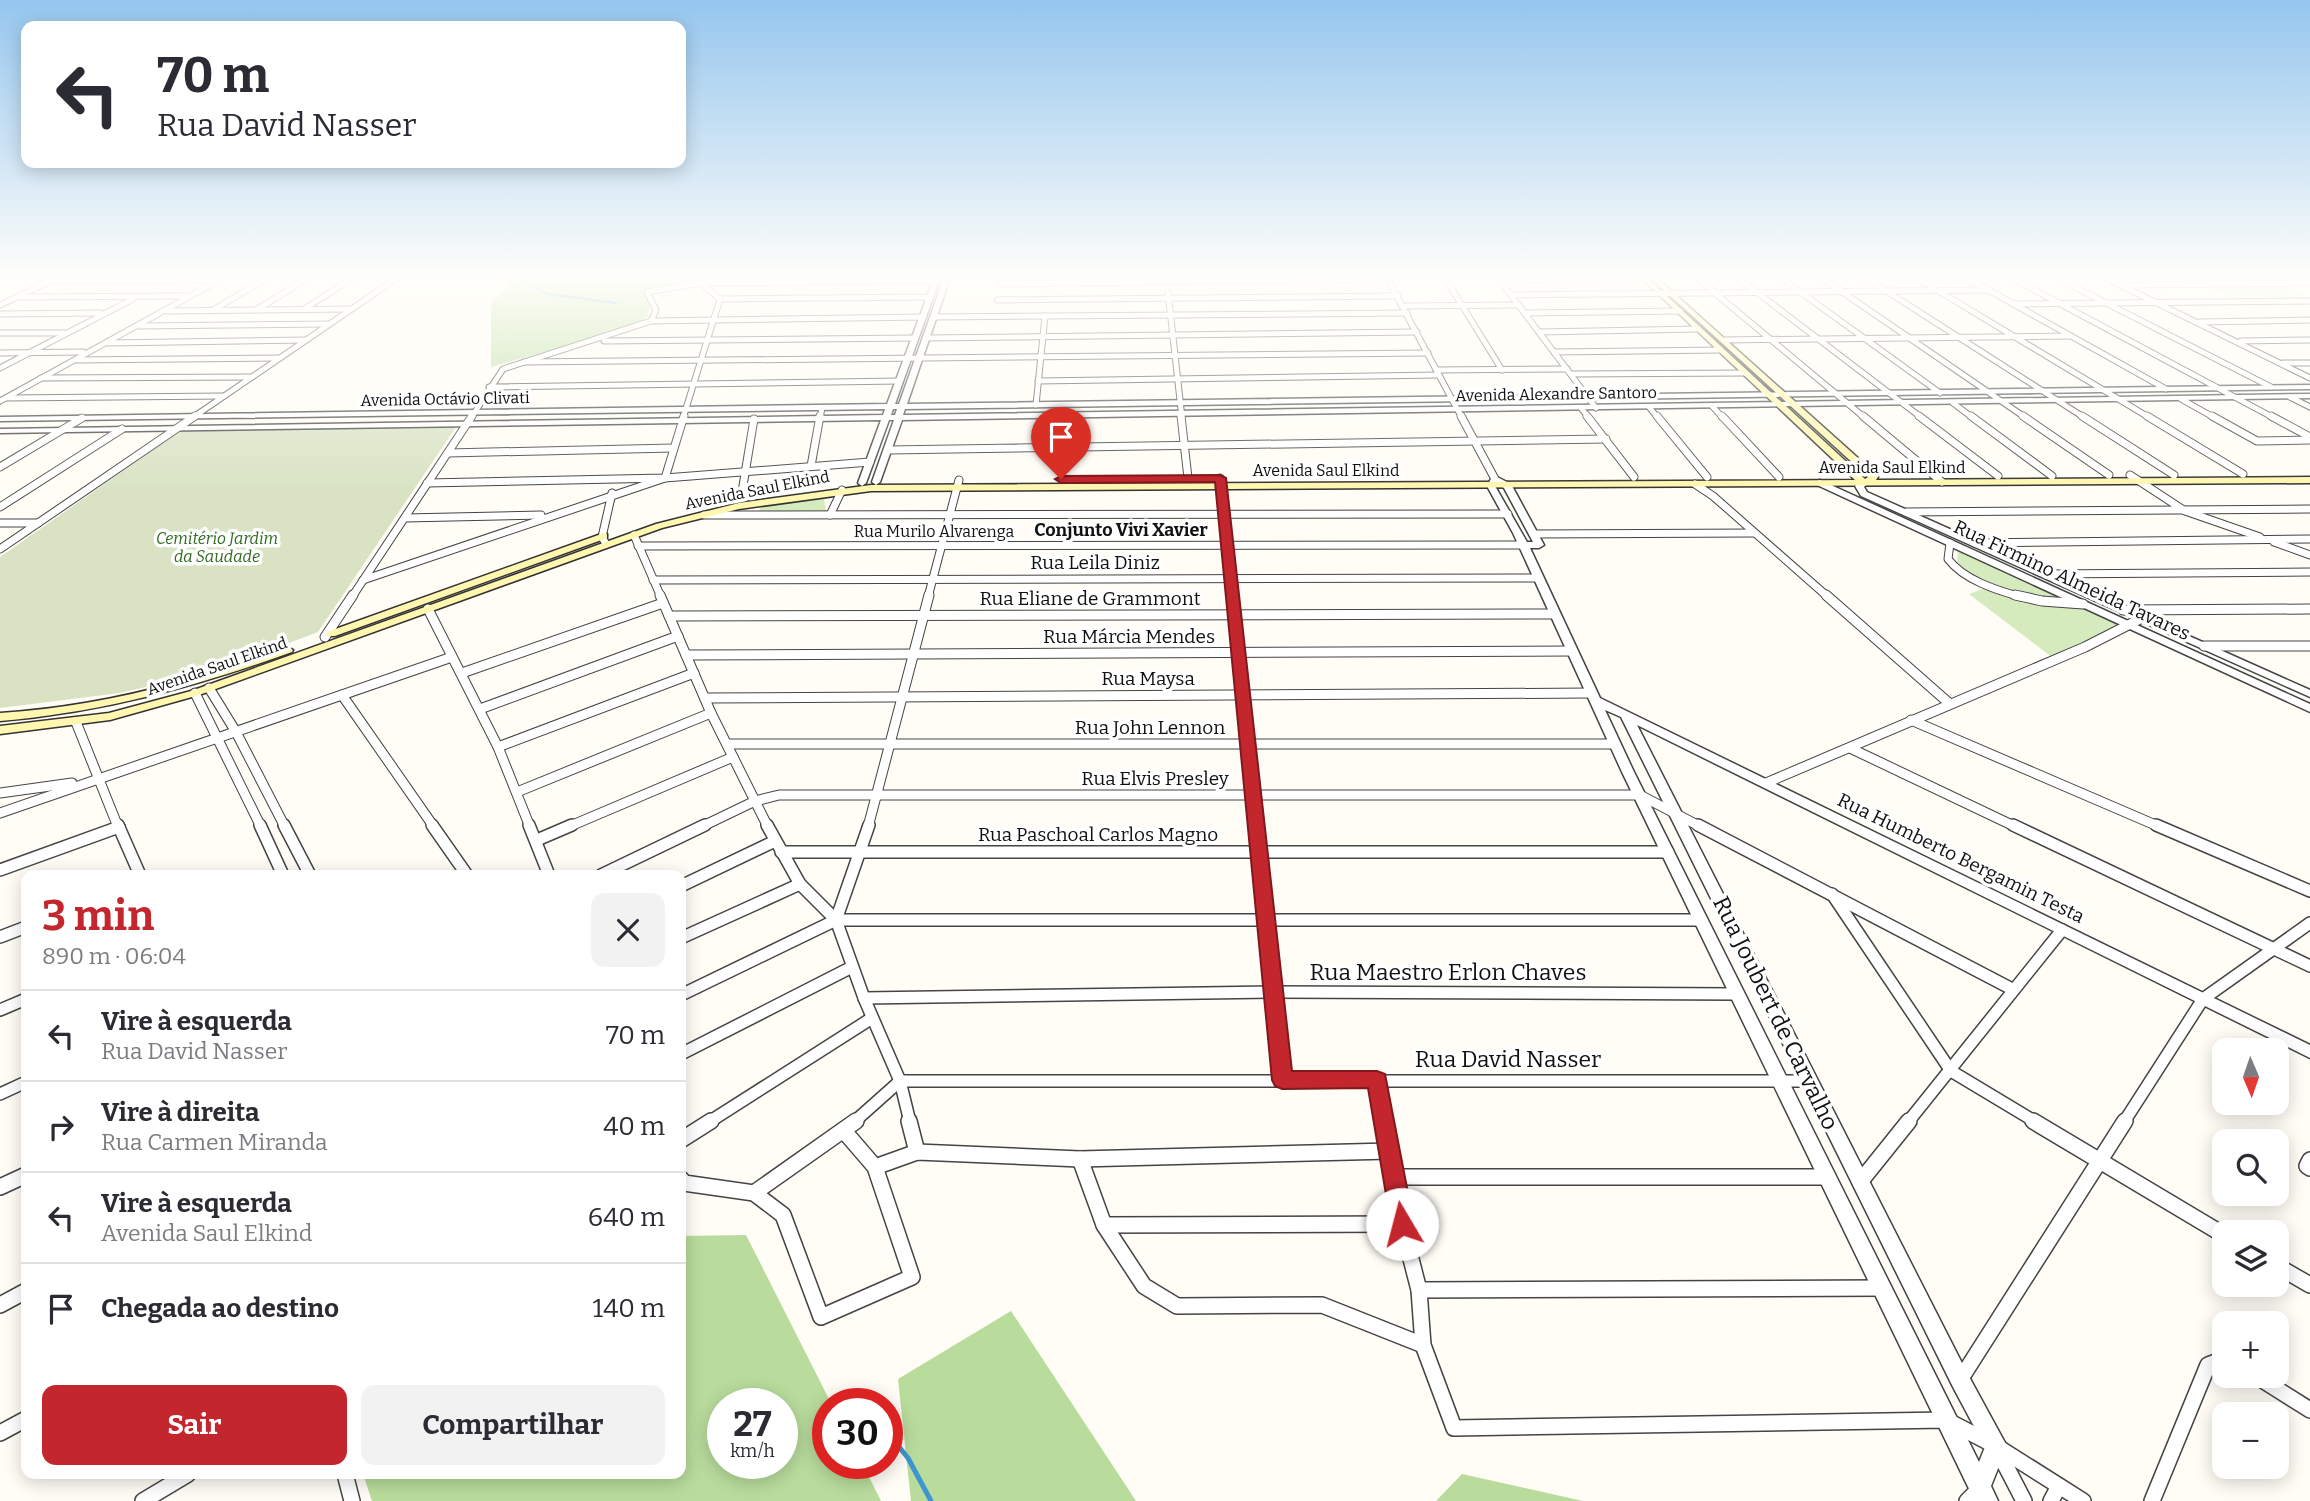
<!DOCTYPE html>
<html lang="pt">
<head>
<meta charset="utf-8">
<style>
	body { margin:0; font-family:Bitter,serif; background:#f2f2f3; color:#2b2b33; height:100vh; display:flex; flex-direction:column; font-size:26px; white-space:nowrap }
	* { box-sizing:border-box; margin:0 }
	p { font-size:23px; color:#7c7c81 }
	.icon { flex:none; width:38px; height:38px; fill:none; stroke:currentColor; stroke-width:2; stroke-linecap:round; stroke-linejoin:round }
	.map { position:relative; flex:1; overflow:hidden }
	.panel { position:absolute; left:21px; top:870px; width:665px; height:609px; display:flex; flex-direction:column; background:#fff; border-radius:14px; box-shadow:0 4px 18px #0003 }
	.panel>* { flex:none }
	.banner { position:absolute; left:21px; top:21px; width:665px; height:147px; border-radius:14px; box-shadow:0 4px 18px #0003; background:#fff; color:#2b2b33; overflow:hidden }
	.needle { width:46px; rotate:178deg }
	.controls { position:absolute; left:2212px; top:1038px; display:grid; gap:14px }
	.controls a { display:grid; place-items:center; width:77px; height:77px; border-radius:14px; background:#fff; box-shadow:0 4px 18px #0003; font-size:35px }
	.speed { position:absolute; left:707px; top:1388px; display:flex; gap:14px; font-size:35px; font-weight:700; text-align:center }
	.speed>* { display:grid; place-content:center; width:91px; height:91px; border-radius:50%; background:#fff; box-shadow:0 4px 18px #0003; line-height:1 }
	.speed small { font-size:18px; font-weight:400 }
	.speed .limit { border:10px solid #d22; background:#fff; color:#111 }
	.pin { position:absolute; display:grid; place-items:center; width:60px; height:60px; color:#fff; margin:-72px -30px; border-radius:50% 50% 50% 0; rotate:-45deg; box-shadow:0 0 7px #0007 }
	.pin .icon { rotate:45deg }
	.me { position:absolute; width:77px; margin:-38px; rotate:352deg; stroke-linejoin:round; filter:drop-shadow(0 0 5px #0008) }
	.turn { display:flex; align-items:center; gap:24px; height:147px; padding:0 21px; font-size:32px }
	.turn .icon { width:91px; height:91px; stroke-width:2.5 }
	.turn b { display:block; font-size:49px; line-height:60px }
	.round { display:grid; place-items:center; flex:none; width:74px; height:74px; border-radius:14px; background:#f2f2f3 }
	.summary { display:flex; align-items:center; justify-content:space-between; height:119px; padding:0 21px }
	h1 { font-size:42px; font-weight:700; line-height:52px; color:#c4262e }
	.button { display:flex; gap:14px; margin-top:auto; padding:14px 21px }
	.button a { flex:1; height:80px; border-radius:14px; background:#c4262e; color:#fff; font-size:28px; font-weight:700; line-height:80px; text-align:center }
	.button a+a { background:#f2f2f3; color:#2b2b33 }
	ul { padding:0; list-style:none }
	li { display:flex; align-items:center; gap:21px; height:91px; padding:0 21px; border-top:2px solid #e1e1e2 }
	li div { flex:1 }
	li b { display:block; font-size:26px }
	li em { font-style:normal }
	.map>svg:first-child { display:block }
</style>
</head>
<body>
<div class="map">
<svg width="2310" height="1501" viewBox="0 0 2310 1501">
	<rect width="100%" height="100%" fill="#fffdf5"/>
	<g fill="#d5ebbd">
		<polygon points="824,498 826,511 759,511 761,506"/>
		<path d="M1958 550 2064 599C2029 595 1983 590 1957 563Z"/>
		<polygon points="1983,589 2024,603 2091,610 2123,625 2053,658 1969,594"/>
	</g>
	<g fill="#b9dc9c" fill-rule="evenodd">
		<polygon points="501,278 694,278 693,280 646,290 650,307 647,317 629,328 491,367 491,303 511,285"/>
		<path d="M746 1235 831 1403 828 1404V1463H862L881 1501H372L363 1474H681V1236ZM723 1404H782V1463H723Z"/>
		<polygon points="1011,1311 1136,1501 911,1501 898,1379"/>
		<polygon points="1462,1474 1583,1501 1436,1501"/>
	</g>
	<polygon fill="#d9e3c4" points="456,427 318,632 218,670 120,693 0,708 0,557 180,431"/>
	<polygon fill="#e6f2cf" points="2285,286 2310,298 2236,299 2209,287"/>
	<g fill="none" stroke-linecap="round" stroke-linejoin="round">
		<polyline stroke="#3f96cf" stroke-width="2" points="516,278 548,294 616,303"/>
		<g stroke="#3f96cf" stroke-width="5">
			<polyline points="857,1392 865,1404"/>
			<polyline points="887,1432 908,1458 931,1501"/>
		</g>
		<defs>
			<g id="minor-far4">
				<polyline points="1387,278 1462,418"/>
				<polyline points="1445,278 1502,370"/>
				<polyline points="1498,278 1596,408"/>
				<polyline points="1697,278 1865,418"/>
				<polyline points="1738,278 1922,418"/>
				<polyline points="1781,278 1940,393"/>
				<polyline points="1822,278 2026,418"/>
				<polyline points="1866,278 2085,418"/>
				<polyline points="1917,278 2150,418"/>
				<polyline points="1967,278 2166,389"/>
				<polyline points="2012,278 2274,418"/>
				<polyline points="2057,278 2271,387"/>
				<polyline points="2106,278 2310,378"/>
				<polyline points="1500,280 1644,278"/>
				<polyline points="52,281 216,280"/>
				<polyline points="999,284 1388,279"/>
				<polyline points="2125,285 2310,283"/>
				<polyline points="1168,292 1182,418"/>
				<polyline points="1512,295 1990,290"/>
				<polyline points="18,297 185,296"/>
				<polyline points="720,299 931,297"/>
				<polyline points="997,300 1398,296"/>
				<polyline points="2013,304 2310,301"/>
				<polyline points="0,305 55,279"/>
				<polyline points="1404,306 1519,305"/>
				<polyline points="304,309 353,278"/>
				<polyline points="213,310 267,278"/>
				<polyline points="256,310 308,278"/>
				<polyline points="167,311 351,309"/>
				<polyline points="1525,313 1680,311"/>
				<polyline points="0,314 101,313"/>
				<polyline points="933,317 1407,313"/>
				<polyline points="651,321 924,317"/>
				<polyline points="2199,322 2310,320"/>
				<polyline points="138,326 329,324"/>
				<polyline points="1539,332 1699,329"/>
				<polyline points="0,333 65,333"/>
				<polyline points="926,338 1417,332"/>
				<polyline points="1724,340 2071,336"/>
				<polyline points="604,341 915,338"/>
				<polyline points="2241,341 2310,340"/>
				<polyline points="108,343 306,340"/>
				<polyline points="1554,352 1721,350"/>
				<polyline points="0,353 83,352"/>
				<polyline points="77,360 279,358"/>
				<polyline points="524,362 1428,353"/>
				<polyline points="2283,363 2310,363"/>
				<polyline points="0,368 133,299"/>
				<polyline points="1436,370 1567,369"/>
				<polyline points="1571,374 1746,373"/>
				<polyline points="41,378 252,377"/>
				<polyline points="1038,381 1439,375"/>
				<polyline points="489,387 900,381"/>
				<polyline points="2290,397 2310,407"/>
				<polyline points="6,398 224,396"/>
				<polyline points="2181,399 2215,418"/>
				<polyline points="0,401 223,278"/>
				<polyline points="1953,403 1973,418"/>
				<polyline points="1036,405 1045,316"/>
				<polyline points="1712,406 1723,418"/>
				<polyline points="1649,407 1658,418"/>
				<polyline points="1581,408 1589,418"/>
				<polyline points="192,418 397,278"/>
				<polyline points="471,418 503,369 651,321 656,310 647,292 701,283 936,281"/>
				<polyline points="683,418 720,299 701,283"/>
				<polyline points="820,418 822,408"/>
			</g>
			<g id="minor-far3">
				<polyline points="1181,416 1188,478"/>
				<polyline points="1461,416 1495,479"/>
				<polyline points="1587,416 1634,477"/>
				<polyline points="1657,416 1707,477"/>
				<polyline points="1722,416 1779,477"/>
				<polyline points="1863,416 1942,482"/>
				<polyline points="1919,416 1998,476"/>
				<polyline points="1971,416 2052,476"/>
				<polyline points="2023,416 2109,475"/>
				<polyline points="2082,416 2174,475"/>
				<polyline points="2147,416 2243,474"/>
				<polyline points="2212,416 2257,441 2310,440"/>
				<polyline points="2271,416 2310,437"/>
				<polyline points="888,450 1606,439"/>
				<polyline points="448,453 673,448"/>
				<polyline points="811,466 820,416"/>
				<polyline points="0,467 82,418"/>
				<polyline points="2130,475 2185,511 2260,537"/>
				<polyline points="1220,478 1232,597"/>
				<polyline points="427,483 665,478 870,462"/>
				<polyline points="1695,484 1713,496 1828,597"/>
				<polyline points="741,498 754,419"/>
				<polyline points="0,507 122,429"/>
				<polyline points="1906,512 2310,509"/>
				<polyline points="704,515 1508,514"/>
				<polyline points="830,515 842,490"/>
				<polyline points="405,518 541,515"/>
				<polyline points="0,523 38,523"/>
				<polyline points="1533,534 1754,533"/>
				<polyline points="634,535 661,597"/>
				<polyline points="2274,542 2310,555"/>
				<path d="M1950 543 1948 559C1964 580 1996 590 2021 597"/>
				<polyline points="1975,543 2310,539"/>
				<polyline points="606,544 602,537 612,493"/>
				<polyline points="638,546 1523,545"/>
				<polyline points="0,549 195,416"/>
				<polyline points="2044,574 2310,572"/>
				<polyline points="363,580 665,478 684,416"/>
				<polyline points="653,580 1537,578"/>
				<polyline points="352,597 472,416"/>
				<polyline points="928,597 959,480"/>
			</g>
			<g id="minor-far2">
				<polyline points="660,595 711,713 768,827"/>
				<polyline points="1232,595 1256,827"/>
				<polyline points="1826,595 1950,704"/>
				<polyline points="2015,595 2042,601 2083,604"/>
				<polyline points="428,609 498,747 530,827"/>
				<polyline points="2123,610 2310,609"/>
				<polyline points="669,616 1554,614"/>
				<polyline points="325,637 353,595"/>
				<polyline points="2204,646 2310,646"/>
				<polyline points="686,655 1572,651"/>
				<polyline points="462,673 663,603"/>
				<polyline points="209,688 236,732 285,827"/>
				<polyline points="195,693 261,827"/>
				<polyline points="342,695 434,827"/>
				<polyline points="705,698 1591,693"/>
				<polyline points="480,709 678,636"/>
				<polyline points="1911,720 2160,827"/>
				<polyline points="76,722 118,827"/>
				<polyline points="727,744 1615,744"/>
				<polyline points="498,747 694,673"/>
				<polyline points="1850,748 2016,827"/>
				<polyline points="1766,783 2085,647 2142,618"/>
				<polyline points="517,792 711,713"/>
				<polyline points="0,793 72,783"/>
				<polyline points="0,813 452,657"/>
				<polyline points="568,827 733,757"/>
				<polyline points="701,827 755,801 779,795 1640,795 1701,827"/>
				<polyline points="868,827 929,595"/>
			</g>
			<g id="minor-far1">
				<polyline points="118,825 140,875"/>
				<polyline points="260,825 283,875"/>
				<polyline points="284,825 310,875"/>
				<polyline points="432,825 467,875"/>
				<polyline points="529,825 549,875"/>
				<polyline points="767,825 800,884 836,920 864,998 900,1081 910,1122"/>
				<polyline points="1256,825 1282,1080"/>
				<polyline points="1698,825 2012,989"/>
				<polyline points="2013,825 2310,966"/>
				<polyline points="2156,825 2310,891"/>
				<polyline points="537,840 572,825"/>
				<polyline points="781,852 1668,852"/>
				<polyline points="0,870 119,827"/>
				<polyline points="601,875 705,825"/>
				<polyline points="681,886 775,841"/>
				<polyline points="1832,894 1951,1071 2036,1122"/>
				<polyline points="836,920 869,825"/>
				<polyline points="0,937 26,927"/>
				<polyline points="681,938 800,884"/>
				<polyline points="681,995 836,920 1701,920"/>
				<polyline points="864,998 1273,992 1738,994"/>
				<polyline points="0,1010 26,999"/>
				<polyline points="681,1054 852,967"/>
				<polyline points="1377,1080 1384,1122"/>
				<polyline points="900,1081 1809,1081"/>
				<polyline points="0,1094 26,1082"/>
				<polyline points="709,1122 872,1018"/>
				<polyline points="854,1122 900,1081"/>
				<polyline points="1908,1122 2062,930"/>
				<polyline points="2124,1122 2203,999 2310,923"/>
			</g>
			<g id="minor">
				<polyline points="909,1121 917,1152"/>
				<polyline points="1384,1121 1402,1224 1419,1290 1423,1345 1454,1428 1946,1420 1996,1446 2083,1501"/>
				<polyline points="2033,1121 2224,1235"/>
				<polyline points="681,1140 711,1121"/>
				<polyline points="1080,1159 1104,1225 1144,1286 1177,1306 1322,1305 1423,1345"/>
				<polyline points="2310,1160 2307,1166 2310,1168"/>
				<polyline points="875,1167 917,1152 1080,1159 1390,1151"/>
				<polyline points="1396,1177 1827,1177"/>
				<polyline points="681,1179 684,1183 754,1193 783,1215 821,1317 912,1277 875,1167 844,1131"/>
				<polyline points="1860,1182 1909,1121"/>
				<polyline points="0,1187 26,1175"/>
				<polyline points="754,1193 856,1121"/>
				<polyline points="1104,1225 1402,1224"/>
				<polyline points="2277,1266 2310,1285"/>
				<polyline points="1419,1290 1882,1288"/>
				<polyline points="0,1305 26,1291"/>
				<polyline points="2256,1376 2310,1410"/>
				<polyline points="1960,1380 2125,1121"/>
				<polyline points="0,1433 26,1419"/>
				<polyline points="1997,1449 2024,1501"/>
				<polyline points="345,1474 352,1501"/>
				<polyline points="143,1501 188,1474"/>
				<polyline points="1967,1501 1980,1488"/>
				<polyline points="2051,1501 2059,1486"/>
				<polyline points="2152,1501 2208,1365 2224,1359"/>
			</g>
			<g id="tertiary">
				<path d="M934 278H940L895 404H899L944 278H950L907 404 2310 385V389L905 409 903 415 2310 394V398L902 420 880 482 876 485 872 482 894 420H889L866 483 862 486 858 483 881 420 0 433V429L883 415 885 409 0 421V417L887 404ZM893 409H897L895 415H891Z"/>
				<path d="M1495 476 1511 484 1544 545 1539 548H1530L1600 698 2310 1045V1058L1637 725 1967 1373 2003 1439 2007 1446 1991 1486 1998 1501H1976L1972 1495 1622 772 1513 533 1487 486 1492 477ZM1497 484 1504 488 1533 542H1527L1495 486ZM1605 710 1621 717 1953 1387 1985 1447 1979 1462 1634 772Z"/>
				<polygon points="1820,480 2310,704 2310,712 1817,485 1817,481"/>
				<polygon points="1864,480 1868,483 1864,487 1867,492 2310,690 2310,697 1861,496 1855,486"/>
			</g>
			<g id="secondary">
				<polygon points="1641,278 1647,278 1865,479 1868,477 1651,278 1657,278 1877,475 1878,477 1876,480 2310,477 2310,483 871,491 739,509 662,528 199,695 110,720 0,734 0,726 109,713 191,691 656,524 739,503 871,485 1855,480"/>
				<polygon points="604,533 607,534 607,538 335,636 327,636 326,634 327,632"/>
				<path d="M288 647 293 650 292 652C194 687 104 712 0 721V713C60 709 117 699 175 683 213 672 250 657 288 647Z"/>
			</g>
		</defs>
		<use href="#minor-far4" stroke="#444" stroke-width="7"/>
		<use href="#minor-far3" stroke="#444" stroke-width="9"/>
		<use href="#minor-far2" stroke="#444" stroke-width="11"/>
		<use href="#minor-far1" stroke="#444" stroke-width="14"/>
		<use href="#minor" stroke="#444" stroke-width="18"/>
		<use href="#tertiary" stroke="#444" stroke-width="3"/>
		<use href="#secondary" stroke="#333" stroke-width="3"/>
		<use href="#minor-far4" stroke="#fff" stroke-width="5"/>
		<use href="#minor-far3" stroke="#fff" stroke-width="7"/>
		<use href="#minor-far2" stroke="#fff" stroke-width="9"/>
		<use href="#minor-far1" stroke="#fff" stroke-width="11"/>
		<use href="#minor" stroke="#fff" stroke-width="15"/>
		<use href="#tertiary" fill="#fff" fill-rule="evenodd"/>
		<use href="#secondary" fill="#fff6b0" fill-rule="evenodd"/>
	</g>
	<linearGradient id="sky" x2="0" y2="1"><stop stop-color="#95c6ee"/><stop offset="0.57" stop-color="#fffefa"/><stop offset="1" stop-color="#fffefa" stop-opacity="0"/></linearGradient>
	<rect width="2310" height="488" fill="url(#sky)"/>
	<polygon fill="#c4262e" stroke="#7f191e" stroke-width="2" points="1220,475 1226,478 1292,1071 1377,1071 1385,1074 1414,1224 1411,1232 1402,1235 1394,1232 1391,1224 1368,1088 1282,1089 1275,1086 1272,1080 1215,482 1061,483 1055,479 1061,476"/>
	<g text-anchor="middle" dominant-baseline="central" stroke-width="7" stroke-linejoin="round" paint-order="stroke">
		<g font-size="16" fill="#111" stroke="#fff">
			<text transform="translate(1556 394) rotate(-1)">Avenida Alexandre Santoro</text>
			<text transform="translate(445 399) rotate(-1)">Avenida Octávio Clivati</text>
			<text x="1892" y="467">Avenida Saul Elkind</text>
			<text x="1326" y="470">Avenida Saul Elkind</text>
			<text transform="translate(757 490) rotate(-11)">Avenida Saul Elkind</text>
			<text x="934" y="531">Rua Murilo Alvarenga</text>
			<text transform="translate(217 666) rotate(-19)">Avenida Saul Elkind</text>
		</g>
		<g font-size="16" font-style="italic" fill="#2f6b1f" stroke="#fff">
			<text x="217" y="538">Cemitério Jardim<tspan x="217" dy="18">da Saudade</tspan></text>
		</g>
		<g font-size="18" font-weight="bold" fill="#111" stroke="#fff">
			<text x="1121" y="530">Conjunto Vivi Xavier</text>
		</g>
		<g font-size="19" fill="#111" stroke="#fff">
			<text x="1095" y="562">Rua Leila Diniz</text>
			<text transform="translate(2072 580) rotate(25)">Rua Firmino Almeida Tavares</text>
			<text x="1090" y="598">Rua Eliane de Grammont</text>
			<text x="1129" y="636">Rua Márcia Mendes</text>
			<text x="1148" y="678">Rua Maysa</text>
			<text x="1150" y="727">Rua John Lennon</text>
			<text x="1155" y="778">Rua Elvis Presley</text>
			<text x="1098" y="834">Rua Paschoal Carlos Magno</text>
			<text transform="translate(1961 858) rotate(26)">Rua Humberto Bergamin Testa</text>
		</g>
		<g font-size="23" fill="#111" stroke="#fff">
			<text x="1448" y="972">Rua Maestro Erlon Chaves</text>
			<text transform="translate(1776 1013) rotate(64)">Rua Joubert de Carvalho</text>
			<text x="1508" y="1059">Rua David Nasser</text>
		</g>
	</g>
</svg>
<div class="controls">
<a><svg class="needle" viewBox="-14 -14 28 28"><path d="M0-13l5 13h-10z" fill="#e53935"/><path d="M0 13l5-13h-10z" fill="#7c7c81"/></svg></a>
<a><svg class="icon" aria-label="search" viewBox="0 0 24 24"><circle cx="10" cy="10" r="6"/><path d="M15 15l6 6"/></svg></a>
<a><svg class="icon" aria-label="layers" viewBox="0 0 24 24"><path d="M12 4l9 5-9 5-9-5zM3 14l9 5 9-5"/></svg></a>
<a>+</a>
<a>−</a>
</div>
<div class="speed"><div>27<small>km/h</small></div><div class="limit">30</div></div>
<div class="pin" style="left:1061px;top:479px;background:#d93025"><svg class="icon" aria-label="arrive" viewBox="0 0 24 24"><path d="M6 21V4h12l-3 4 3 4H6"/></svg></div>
<svg class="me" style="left:1402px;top:1224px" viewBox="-20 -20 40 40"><circle r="19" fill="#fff"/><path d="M0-13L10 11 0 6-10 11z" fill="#c4262e"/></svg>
<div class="banner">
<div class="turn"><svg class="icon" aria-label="left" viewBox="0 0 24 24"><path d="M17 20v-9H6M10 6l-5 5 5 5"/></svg><div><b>70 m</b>Rua David Nasser</div></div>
</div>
<section class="panel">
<div class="summary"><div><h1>3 min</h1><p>890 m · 06:04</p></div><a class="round"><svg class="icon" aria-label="close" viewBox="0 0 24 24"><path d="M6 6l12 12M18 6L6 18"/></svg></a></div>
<ul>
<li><svg class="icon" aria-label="left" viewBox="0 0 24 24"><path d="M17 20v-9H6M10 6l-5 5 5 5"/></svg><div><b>Vire à esquerda</b><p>Rua David Nasser</p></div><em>70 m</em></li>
<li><svg class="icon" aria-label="right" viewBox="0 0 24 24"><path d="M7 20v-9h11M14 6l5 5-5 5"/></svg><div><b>Vire à direita</b><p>Rua Carmen Miranda</p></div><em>40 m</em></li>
<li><svg class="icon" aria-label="left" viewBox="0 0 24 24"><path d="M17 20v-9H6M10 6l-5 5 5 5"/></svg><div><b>Vire à esquerda</b><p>Avenida Saul Elkind</p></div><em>640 m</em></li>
<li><svg class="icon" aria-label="arrive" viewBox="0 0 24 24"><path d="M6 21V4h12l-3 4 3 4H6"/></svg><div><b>Chegada ao destino</b></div><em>140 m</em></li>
</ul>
<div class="button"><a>Sair</a><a>Compartilhar</a></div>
</section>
</div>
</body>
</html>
